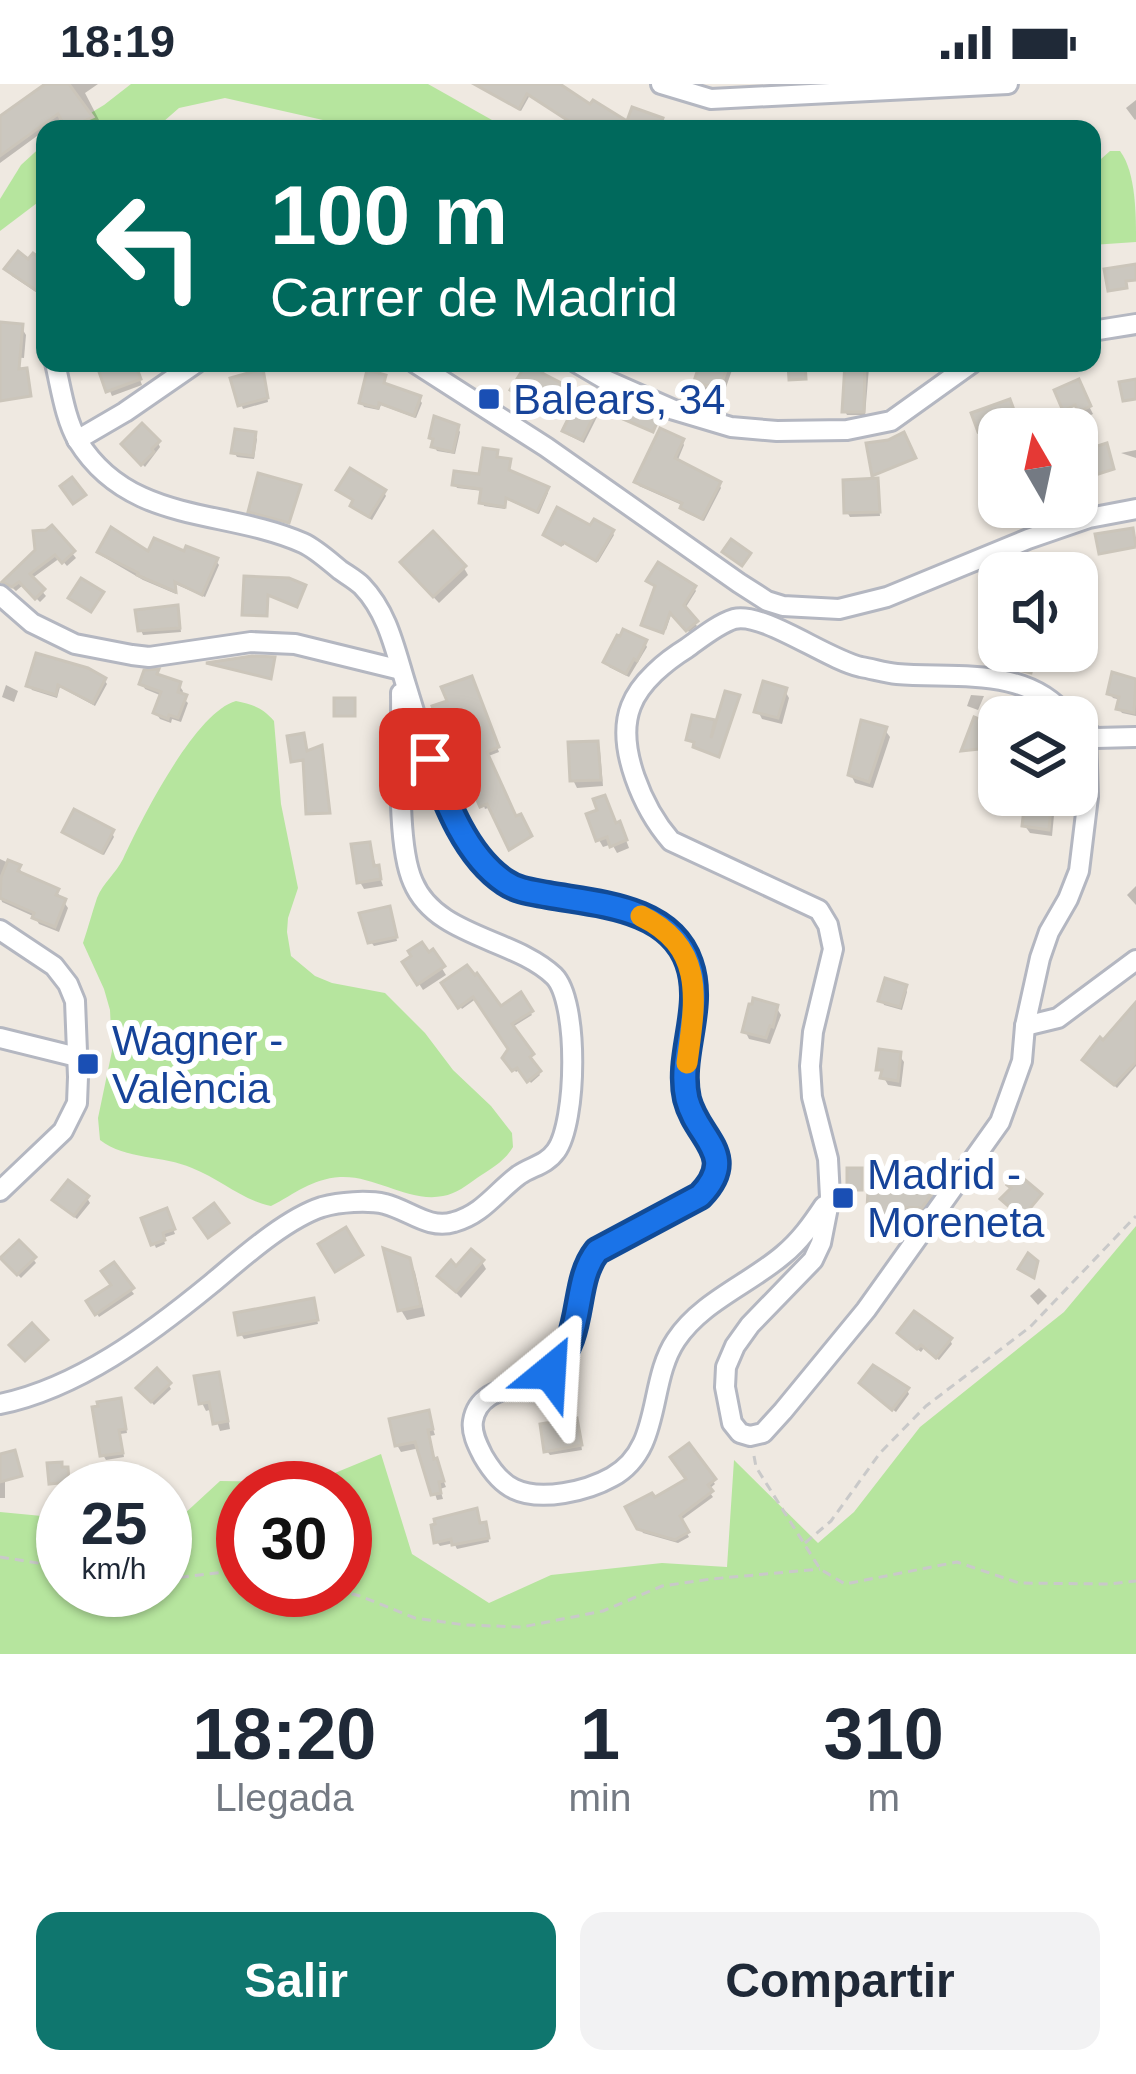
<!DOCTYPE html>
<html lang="es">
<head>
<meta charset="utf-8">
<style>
	body { margin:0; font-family:Arial,sans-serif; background:#f2f2f3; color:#1f2937; height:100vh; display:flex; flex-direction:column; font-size:45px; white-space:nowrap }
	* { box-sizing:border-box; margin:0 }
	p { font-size:39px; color:#747a83 }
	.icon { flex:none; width:66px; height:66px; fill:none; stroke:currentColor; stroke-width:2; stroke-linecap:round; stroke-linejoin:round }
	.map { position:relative; height:1570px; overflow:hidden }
	.sheet { display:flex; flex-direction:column; background:#fff; flex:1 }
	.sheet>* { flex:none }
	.banner { position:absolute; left:36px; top:36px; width:1065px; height:252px; border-radius:24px; box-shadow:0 3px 9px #0004; background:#00695c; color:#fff; overflow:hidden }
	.needle { width:78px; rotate:351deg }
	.controls { position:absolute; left:978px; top:324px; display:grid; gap:24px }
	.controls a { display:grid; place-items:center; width:120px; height:120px; border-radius:24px; background:#fff; box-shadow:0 3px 9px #0004; font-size:60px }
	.speed { position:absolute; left:36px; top:1377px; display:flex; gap:24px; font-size:60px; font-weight:700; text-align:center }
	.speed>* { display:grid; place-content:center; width:156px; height:156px; border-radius:50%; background:#fff; box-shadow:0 3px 9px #0004; line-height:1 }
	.speed small { font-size:30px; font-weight:400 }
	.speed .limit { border:18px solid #d22; background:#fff; color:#111 }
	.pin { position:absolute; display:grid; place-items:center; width:102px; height:102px; color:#fff; margin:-51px; border-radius:24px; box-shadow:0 6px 18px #0006 }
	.me { position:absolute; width:132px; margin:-66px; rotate:27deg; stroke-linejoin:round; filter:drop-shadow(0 0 9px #0008) }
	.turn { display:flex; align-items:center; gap:42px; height:252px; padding:0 36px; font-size:54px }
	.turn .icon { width:156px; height:156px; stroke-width:2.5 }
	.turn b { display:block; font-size:84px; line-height:102px }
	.eta { display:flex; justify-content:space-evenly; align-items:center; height:204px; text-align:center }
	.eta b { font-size:72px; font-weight:800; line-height:84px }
	.button { display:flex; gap:24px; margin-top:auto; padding:24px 36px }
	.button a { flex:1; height:138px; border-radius:24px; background:#0f766e; color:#fff; font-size:48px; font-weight:800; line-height:138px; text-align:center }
	.button a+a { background:#f2f2f3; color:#1f2937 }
	.status { display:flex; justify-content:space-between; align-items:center; height:84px; padding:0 60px; background:#fff; direction:ltr }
	.status svg { height:33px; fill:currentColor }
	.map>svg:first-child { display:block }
</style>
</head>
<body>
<div class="status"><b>18:19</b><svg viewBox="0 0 49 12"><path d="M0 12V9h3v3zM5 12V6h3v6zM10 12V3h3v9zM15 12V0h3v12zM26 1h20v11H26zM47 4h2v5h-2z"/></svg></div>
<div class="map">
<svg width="1136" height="1570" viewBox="0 0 1136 1570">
	<rect width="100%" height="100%" fill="#efe9e1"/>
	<g fill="#b6e59e" fill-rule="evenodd">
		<polygon points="131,0 428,0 508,45 363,45 225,14 179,24 155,45 64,45 104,21"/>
		<polygon points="45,59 45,113 0,147 0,115 21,81"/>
		<path d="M1110 67H1120C1136 88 1136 131 1136 158L1092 161V83Z"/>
		<path d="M236 617C252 620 263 624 274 637L281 720 298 804 288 834 287 848 291 872 315 892 332 899 385 909 425 949 453 986 491 1022 512 1049 513 1063C504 1078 492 1084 477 1094 467 1101 456 1110 443 1112 409 1119 375 1091 340 1093 311 1095 295 1110 271 1122 242 1116 220 1095 192 1084 163 1071 126 1076 100 1056L98 1034 112 967 110 926 104 905 83 859C88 844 92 829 97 814 103 799 116 789 123 775 141 736 195 628 236 617Z"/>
		<path d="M1136 1142V1570H0V1428L63 1434V1506H165V1443H170L220 1397 313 1398 381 1370 412 1470 489 1519 551 1491 662 1479 727 1483 734 1376 818 1459 854 1428 920 1343 1064 1228ZM345 1404V1506H243V1404Z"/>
	</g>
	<g fill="#0003">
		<polygon points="49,0 98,0 85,9 99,36 82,45 70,45 63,33 0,79 0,36"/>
		<polygon points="499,0 542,0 628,41 661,36 663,40 661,45 578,45 530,11 521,27 496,13 494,9"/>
		<polygon points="1136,16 1136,35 1135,36 1126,24"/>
		<polygon points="45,182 45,208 42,212 12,192 8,185"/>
		<polygon points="0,241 21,243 26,251 24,274 0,272"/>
		<polygon points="98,279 134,279 142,301 112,312"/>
		<polygon points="704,279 728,279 732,286 723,312 702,304 698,297"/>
		<polygon points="848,279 911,279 869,284 865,331 847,331 845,327"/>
		<polygon points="264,293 268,318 243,325 241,320"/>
		<polygon points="384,293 385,302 419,315 422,319 416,334 381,321 379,326 364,323 362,319"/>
		<polygon points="1087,318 1093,330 1085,334 1081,327 1070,332 1067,328"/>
		<polygon points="596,326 598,331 584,359 568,351 566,347"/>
		<polygon points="457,343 460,348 455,370 437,367 434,362"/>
		<polygon points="254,350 257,355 254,375 237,373 234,368"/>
		<polygon points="682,357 684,361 677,378 719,400 721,404 704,437 685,428 684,422 639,402 637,398"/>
		<polygon points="158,359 160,363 145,383 127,365"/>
		<polygon points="1136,366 1136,374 1121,369"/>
		<polygon points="496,369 497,376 509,378 510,389 547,406 548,409 539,430 506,415 505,425 484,422 483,407 457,404 455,400 482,394"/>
		<polygon points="877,398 880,432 850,433 847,428"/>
		<polygon points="999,399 999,419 997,419 991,402"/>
		<polygon points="340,406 384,408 386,412 372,436 356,426 353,422 356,419"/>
		<polygon points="52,445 76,474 67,482 60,474 31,495 46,512 40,518 23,501 16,507 6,498 38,467"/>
		<polygon points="612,448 614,451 598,478 565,459 563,462 546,451"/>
		<polygon points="100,468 185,471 216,477 219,481 205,513 175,500 176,510 143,496 102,472"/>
		<polygon points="464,484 468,491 439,519 408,486"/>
		<polygon points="651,500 694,504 696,507 684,526 697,542 689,548 672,528 666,546 645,539 657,504"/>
		<polygon points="178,528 181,548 143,551 141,546"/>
		<polygon points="645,559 647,563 629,593 609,583 607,578"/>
		<polygon points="158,588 161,594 179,601 183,607 181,612 188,619 181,638 172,635 171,639 160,635 156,629 162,612 145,605 142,599"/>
		<polygon points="1114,591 1136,597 1136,632 1122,629 1119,625 1121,616 1113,614 1110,610"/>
		<polygon points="104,596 107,600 95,622 60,603 57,614 32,606 29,601"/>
		<polygon points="473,600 499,668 486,673 491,723 485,725 453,637 443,641 440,636 451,619"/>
		<polygon points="6,601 18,607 14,618 2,613"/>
		<polygon points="785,607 789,614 782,640 762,635 758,627"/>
		<polygon points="971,611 984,612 978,626 967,622"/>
		<polygon points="885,646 890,653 873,704 855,699 851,691"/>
		<polygon points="596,660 600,667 603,702 577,704 573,696"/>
		<polygon points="1051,714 1055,721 1052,752 1030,749 1025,742"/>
		<polygon points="616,742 623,748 629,764 617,769 612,760 603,763 599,756"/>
		<polygon points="66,748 112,749 114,753 104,771 68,752"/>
		<polygon points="369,761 383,802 364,805 360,798"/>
		<polygon points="0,775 19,784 23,790 57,808 68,824 59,848 39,840 35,833 2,818 0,807 4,798 0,797"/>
		<polygon points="1136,802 1136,821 1127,811"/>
		<polygon points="391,829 397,857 374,862 371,858"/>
		<polygon points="433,870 446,891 423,906 406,879"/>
		<polygon points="466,885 500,926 520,913 532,931 511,944 533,975 530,977 540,991 531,999 521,985 516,988 507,977 512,966 477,914 462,925 445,900"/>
		<polygon points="905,903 907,908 902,926 884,921 882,916"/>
		<polygon points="776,923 781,931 770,960 749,955 745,947"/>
		<polygon points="1136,926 1136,982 1117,1004 1085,976"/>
		<polygon points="899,971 904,978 901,1003 888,1001 879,985"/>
		<polygon points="902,1109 931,1112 935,1119 926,1131 902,1129 886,1144 875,1133"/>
		<polygon points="87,1114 90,1119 77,1135 59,1120"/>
		<polygon points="964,1125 974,1133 967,1143 957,1135"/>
		<polygon points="168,1132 175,1150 163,1154 165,1160 156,1164 154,1159"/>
		<polygon points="33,1175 36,1179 21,1194 6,1179"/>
		<polygon points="408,1176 415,1188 425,1232 407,1236 401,1226"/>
		<polygon points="482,1178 486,1185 461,1214 441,1193"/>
		<polygon points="113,1182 134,1210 99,1233 90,1218 114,1202"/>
		<polygon points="1039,1204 1047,1212 1038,1221 1030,1212"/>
		<polygon points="314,1222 318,1240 244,1255 241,1250"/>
		<polygon points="903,1254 950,1256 952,1260 939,1276 924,1264 921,1268"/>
		<polygon points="218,1291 222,1299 230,1345 220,1347 213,1325 206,1327 202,1319"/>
		<polygon points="168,1300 171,1305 154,1321 143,1309"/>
		<polygon points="865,1304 907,1306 909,1310 896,1328"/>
		<polygon points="122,1321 127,1349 120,1350 124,1373 106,1376 103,1371"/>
		<polygon points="428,1330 435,1351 430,1352 435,1376 446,1403 440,1405 443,1415 437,1416 420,1364 401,1368 397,1361"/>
		<polygon points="578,1341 582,1366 550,1371 547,1367"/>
		<polygon points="688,1363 715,1400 708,1406 713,1413 680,1437 689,1453 678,1459 643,1449 629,1425 654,1417 690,1396"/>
		<polygon points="14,1370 20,1393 5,1397 5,1414 0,1414 0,1373"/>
		<polygon points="480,1442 487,1446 489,1458 457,1465 454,1459 440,1462 437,1458"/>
	</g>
	<g fill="#cbc7bf" stroke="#cbc5ba" stroke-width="3">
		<polygon points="45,0 69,0 93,33 66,45 58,30 0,72 0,32"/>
		<polygon points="474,0 560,0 590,20 593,16 627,37 632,23 663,34 659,45 581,45 527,10 519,25"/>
		<polygon points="18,167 28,175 33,169 45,178 45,196 37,207 4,185"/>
		<polygon points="1136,180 1136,196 1126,197 1127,204 1108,207 1104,185"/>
		<polygon points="0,238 23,240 19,285 27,284 31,312 0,317"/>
		<polygon points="114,279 135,279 141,295 106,308 98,285"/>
		<polygon points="527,279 549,279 542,289 573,305 567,318 543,306 532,321 510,306"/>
		<polygon points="700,279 729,279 719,306 694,297"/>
		<polygon points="805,279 806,295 789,296 788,280"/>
		<polygon points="845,279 865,279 864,328 842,328"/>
		<polygon points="263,285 268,314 238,322 230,294"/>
		<polygon points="367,286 386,291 384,299 421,312 414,332 379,319 378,324 359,319"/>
		<polygon points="1079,295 1091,322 1078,328 1075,321 1063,327 1054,306"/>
		<polygon points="1136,295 1136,315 1123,317 1119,298"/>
		<polygon points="573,312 598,324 582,356 562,347 568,335 563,333"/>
		<polygon points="608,312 659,334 653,348 602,326"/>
		<polygon points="1010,315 1021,345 996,345 994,341 978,348 971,329"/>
		<polygon points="434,332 459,341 453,368 431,363 433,355 429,354"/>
		<polygon points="142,339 160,357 152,365 154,368 141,381 121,360"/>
		<polygon points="660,344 684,355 675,374 721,398 702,435 680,424 682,419 634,398"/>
		<polygon points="235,345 256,348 253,372 231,369"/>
		<polygon points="904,348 916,374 872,392 866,359 888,356"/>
		<polygon points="1107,359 1114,385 1095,391 1088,365"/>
		<polygon points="483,364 498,366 497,373 511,375 509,386 549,403 537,428 506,414 505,423 479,419 481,405 452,401 454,387 479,390"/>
		<polygon points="350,384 386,406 369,433 350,422 353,416 336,406"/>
		<polygon points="258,389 301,401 289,439 248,428"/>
		<polygon points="72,393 86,411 73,420 60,402"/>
		<polygon points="878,394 880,428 844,429 843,396"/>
		<polygon points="557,423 590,441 594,435 614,446 596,477 563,458 561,461 543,451"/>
		<polygon points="52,441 75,467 62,479 55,471 30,490 45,505 35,515 19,498 12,503 2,498 35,466 33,447 46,446"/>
		<polygon points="111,443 148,467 154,454 184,467 186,462 218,474 202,511 175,498 176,508 137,491 138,489 97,468"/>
		<polygon points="1133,444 1136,463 1099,470 1095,450"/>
		<polygon points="433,447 466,482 433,513 400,478"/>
		<polygon points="731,455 751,469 742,482 722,468"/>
		<polygon points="658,478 696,502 684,521 698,537 686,547 670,529 663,549 641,541 655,502 646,497"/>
		<polygon points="244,492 289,494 306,501 297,523 268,511 267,532 242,531"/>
		<polygon points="81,494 104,508 91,528 68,514"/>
		<polygon points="178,521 180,544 138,547 135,526"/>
		<polygon points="623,545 647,556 637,577 634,575 626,590 603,578 617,551 620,552"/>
		<polygon points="1014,567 1035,570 1031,589 1010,584"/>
		<polygon points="36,569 88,584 106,594 93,619 58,601 56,611 26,602"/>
		<polygon points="252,572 275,573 271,595 206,579"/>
		<polygon points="159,585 157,590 181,598 178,608 187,611 178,634 169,631 168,635 153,629 161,608 139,600 144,586"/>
		<polygon points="1112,588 1136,595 1134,629 1116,625 1119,613 1107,610"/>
		<polygon points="472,592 499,663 487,668 516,732 521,730 532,752 509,766 487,720 480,723 469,698 472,696 449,634 438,638 432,622 447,617 441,603"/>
		<polygon points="763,597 787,604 778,634 754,628"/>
		<polygon points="725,607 740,611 719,673 693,663 694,658 686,656 692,631 715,636 711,654"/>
		<rect x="334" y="614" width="21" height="18"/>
		<polygon points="974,633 996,642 988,664 961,667"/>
		<polygon points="861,636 887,643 869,698 848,691"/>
		<polygon points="304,649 307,667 322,661 330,729 306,730 303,676 291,678 287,652"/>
		<polygon points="598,657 601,696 570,697 568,658"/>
		<polygon points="605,711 616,739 620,737 627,756 610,763 607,753 596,757 586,730 597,726 593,715"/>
		<polygon points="1029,711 1052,711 1049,746 1022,742 1024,724 1028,724"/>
		<polygon points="74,725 114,746 102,769 62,748"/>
		<polygon points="370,758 374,782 379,781 381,795 357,799 351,760"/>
		<polygon points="8,776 21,781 18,787 59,805 56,811 66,815 55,843 32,834 34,829 0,814 1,793"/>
		<polygon points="390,822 397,853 368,859 359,829"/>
		<polygon points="422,858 429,868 433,865 445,882 417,901 402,878 411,872 408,867"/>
		<polygon points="467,881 475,891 477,889 501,922 521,908 533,927 512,940 534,970 530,973 541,987 527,998 517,984 512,987 502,974 508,965 473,913 458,924 441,899"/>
		<polygon points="885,894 907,901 900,923 878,917"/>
		<polygon points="753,914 778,921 773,943 770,942 766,954 742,948 749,920 752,920"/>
		<polygon points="1136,918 1136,978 1114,1001 1082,976 1100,953 1103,956"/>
		<polygon points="879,965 901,968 898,997 880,994 882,986 876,986"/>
		<rect x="847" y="1084" width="15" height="22"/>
		<polygon points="882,1086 903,1107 933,1109 922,1124 898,1123 891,1132 889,1130 880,1139 867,1126 868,1106"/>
		<polygon points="1017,1089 1042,1110 1022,1134 1000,1115 1011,1104 1007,1101"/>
		<polygon points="68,1096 89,1112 74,1132 52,1116"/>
		<polygon points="214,1119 229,1139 208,1154 194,1134"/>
		<polygon points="167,1124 175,1145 163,1149 165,1156 151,1161 141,1134"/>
		<polygon points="346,1143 363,1171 335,1188 318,1160"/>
		<polygon points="19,1156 36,1173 17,1191 0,1174"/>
		<polygon points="383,1164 410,1174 421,1222 398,1227"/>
		<polygon points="471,1165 484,1176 456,1208 437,1192 451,1176 456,1182"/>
		<polygon points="1028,1169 1038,1177 1034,1194 1018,1185"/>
		<polygon points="114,1178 134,1204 95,1231 86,1217 111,1201 101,1187"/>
		<polygon points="314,1214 318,1236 238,1251 234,1229"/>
		<polygon points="914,1227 952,1254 936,1274 921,1261 917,1265 897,1249"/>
		<polygon points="32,1239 48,1256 25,1277 9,1261"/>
		<polygon points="873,1281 909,1304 892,1326 859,1299"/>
		<polygon points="157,1284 171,1299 151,1318 136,1304"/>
		<polygon points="219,1288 228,1337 213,1340 209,1318 199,1320 194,1292"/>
		<polygon points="121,1314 126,1345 119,1346 123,1369 100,1372 92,1323 98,1322 97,1318"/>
		<polygon points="429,1326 433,1345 428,1346 434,1375 437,1374 444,1397 439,1398 441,1409 431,1411 415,1358 395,1362 389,1335"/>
		<polygon points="577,1334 582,1361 544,1368 540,1340"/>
		<polygon points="689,1359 716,1395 708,1401 713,1407 680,1432 689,1448 675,1456 637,1445 625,1423 652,1409 655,1413 686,1395 670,1373"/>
		<polygon points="15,1366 22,1392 0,1398 0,1370"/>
		<polygon points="62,1378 62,1383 68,1383 69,1398 49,1400 47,1379"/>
		<polygon points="477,1424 480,1439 486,1438 489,1454 452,1461 451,1455 434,1459 431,1441 435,1440 434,1435"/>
	</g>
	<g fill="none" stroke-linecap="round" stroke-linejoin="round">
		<defs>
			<g id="street">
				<polyline points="661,0 711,15 1008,0"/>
				<polyline points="1092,247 1136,240"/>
				<path d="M55 279C61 304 65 335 78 357 130 441 224 424 303 459 316 465 329 477 340 486 347 491 356 496 362 502 388 529 395 566 406 601 422 653 437 706 465 753 477 773 493 794 515 804 526 809 539 810 551 812 599 821 671 824 689 880 704 926 677 973 687 1016 697 1055 740 1071 700 1112L597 1167C571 1199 587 1255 553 1285 530 1306 479 1298 473 1337 471 1349 478 1362 483 1372 490 1384 501 1399 514 1405 541 1418 587 1407 612 1393 663 1365 647 1299 676 1256 701 1218 749 1200 783 1171 800 1157 812 1140 824 1122"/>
				<polyline points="415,279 546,363 739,499 767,517 783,522 839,525 887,513 1028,455 1089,434 1136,425"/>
				<polyline points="577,279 606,296 674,326 731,343 777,347 847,346 891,337 972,279"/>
				<polyline points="77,356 125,328 196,279"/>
				<polyline points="0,511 32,539 75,560 132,571 149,573 251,558 295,560 401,586"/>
				<path d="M1067 633C1027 582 955 595 897 590 885 589 873 585 861 583 826 575 764 528 734 535 718 540 701 554 687 564 666 577 640 598 631 622 615 663 644 726 671 757L819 826 828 841 833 865 813 948 810 982 812 1013 828 1075 830 1113 821 1159 813 1176 750 1241 735 1262 726 1283 725 1303 732 1339 740 1349 750 1352 763 1349 783 1327 866 1226 1000 1038 1022 977 1025 942 1040 874 1049 848 1068 815 1079 787 1088 713 1086 650"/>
				<polyline points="1078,643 1096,654 1136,653"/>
				<polyline points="0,846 54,882 68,900 75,917 78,993 77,1019 63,1047 0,1107"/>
				<polyline points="1025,942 1058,934 1136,876"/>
				<polyline points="0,954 77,973"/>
				<path d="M0 1320C78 1304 150 1250 211 1200 241 1175 285 1135 322 1123 340 1118 367 1116 385 1120 409 1126 429 1146 454 1138 483 1130 496 1108 519 1091 532 1082 546 1081 556 1067 577 1038 579 917 554 892 514 854 436 853 413 798 395 758 402 657 401 609"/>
			</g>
		</defs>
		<use href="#street" stroke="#b4b7c1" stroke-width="24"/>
		<g stroke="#c9c9c9" stroke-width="3" stroke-dasharray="9 6" stroke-linecap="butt">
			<polyline points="754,1372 756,1383 820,1485 845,1500 957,1478 1019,1499 1109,1500 1136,1497"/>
			<polyline points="805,1459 831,1437 880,1369 926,1322 1030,1243 1136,1132"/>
			<polyline points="0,1473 63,1483"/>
			<polyline points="165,1495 243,1486"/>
			<polyline points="337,1506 360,1512 415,1534 465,1541 522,1543 603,1527 662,1502 711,1495 820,1485"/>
		</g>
		<use href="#street" stroke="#fff" stroke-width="18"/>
	</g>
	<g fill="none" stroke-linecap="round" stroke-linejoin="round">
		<defs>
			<path id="route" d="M430 675C446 718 466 772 505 798 518 807 533 808 548 811 597 820 670 823 689 879 705 924 677 971 687 1015 697 1055 740 1071 700 1112L597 1167C571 1200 587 1250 550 1288"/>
		</defs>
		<use href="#route" stroke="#114b97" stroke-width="30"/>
		<use href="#route" stroke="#1a73e8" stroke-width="21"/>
		<path stroke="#f59e0b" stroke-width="21" d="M641 832C707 864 695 918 687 979"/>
	</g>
	<g fill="#1a4fb4" stroke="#fff" stroke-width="4.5">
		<rect x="477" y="303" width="24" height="24" rx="6"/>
		<rect x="76" y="968" width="24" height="24" rx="6"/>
		<rect x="831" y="1102" width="24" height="24" rx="6"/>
	</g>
	<g text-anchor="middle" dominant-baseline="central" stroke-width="12" stroke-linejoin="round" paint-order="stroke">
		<g font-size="42" fill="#164399" stroke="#fff" text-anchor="start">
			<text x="513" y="315">Balears, 34</text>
			<text x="112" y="956">Wagner -<tspan x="112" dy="48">València</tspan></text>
			<text x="867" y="1090">Madrid -<tspan x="867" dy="48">Moreneta</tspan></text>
		</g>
	</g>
</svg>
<div class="controls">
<a><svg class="needle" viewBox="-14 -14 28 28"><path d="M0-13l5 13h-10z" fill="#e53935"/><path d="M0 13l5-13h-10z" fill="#747a83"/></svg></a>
<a><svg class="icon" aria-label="sound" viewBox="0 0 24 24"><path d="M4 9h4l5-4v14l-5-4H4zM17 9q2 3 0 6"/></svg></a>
<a><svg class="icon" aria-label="layers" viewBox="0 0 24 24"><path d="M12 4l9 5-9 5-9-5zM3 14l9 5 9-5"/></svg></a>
</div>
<div class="speed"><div>25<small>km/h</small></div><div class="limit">30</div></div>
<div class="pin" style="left:430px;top:675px;background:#d93025"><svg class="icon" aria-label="arrive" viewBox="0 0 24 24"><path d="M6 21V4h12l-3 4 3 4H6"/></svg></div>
<svg class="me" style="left:550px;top:1288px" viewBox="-20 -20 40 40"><path d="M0-17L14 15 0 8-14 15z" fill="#1a73e8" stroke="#fff" stroke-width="4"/></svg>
<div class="banner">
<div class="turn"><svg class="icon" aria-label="left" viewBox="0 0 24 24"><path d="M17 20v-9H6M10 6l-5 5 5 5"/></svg><div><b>100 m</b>Carrer de Madrid</div></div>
</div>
</div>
<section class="sheet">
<div class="eta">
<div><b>18:20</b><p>Llegada</p></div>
<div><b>1</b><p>min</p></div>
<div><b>310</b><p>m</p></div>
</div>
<div class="button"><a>Salir</a><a>Compartir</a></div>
</section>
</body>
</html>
